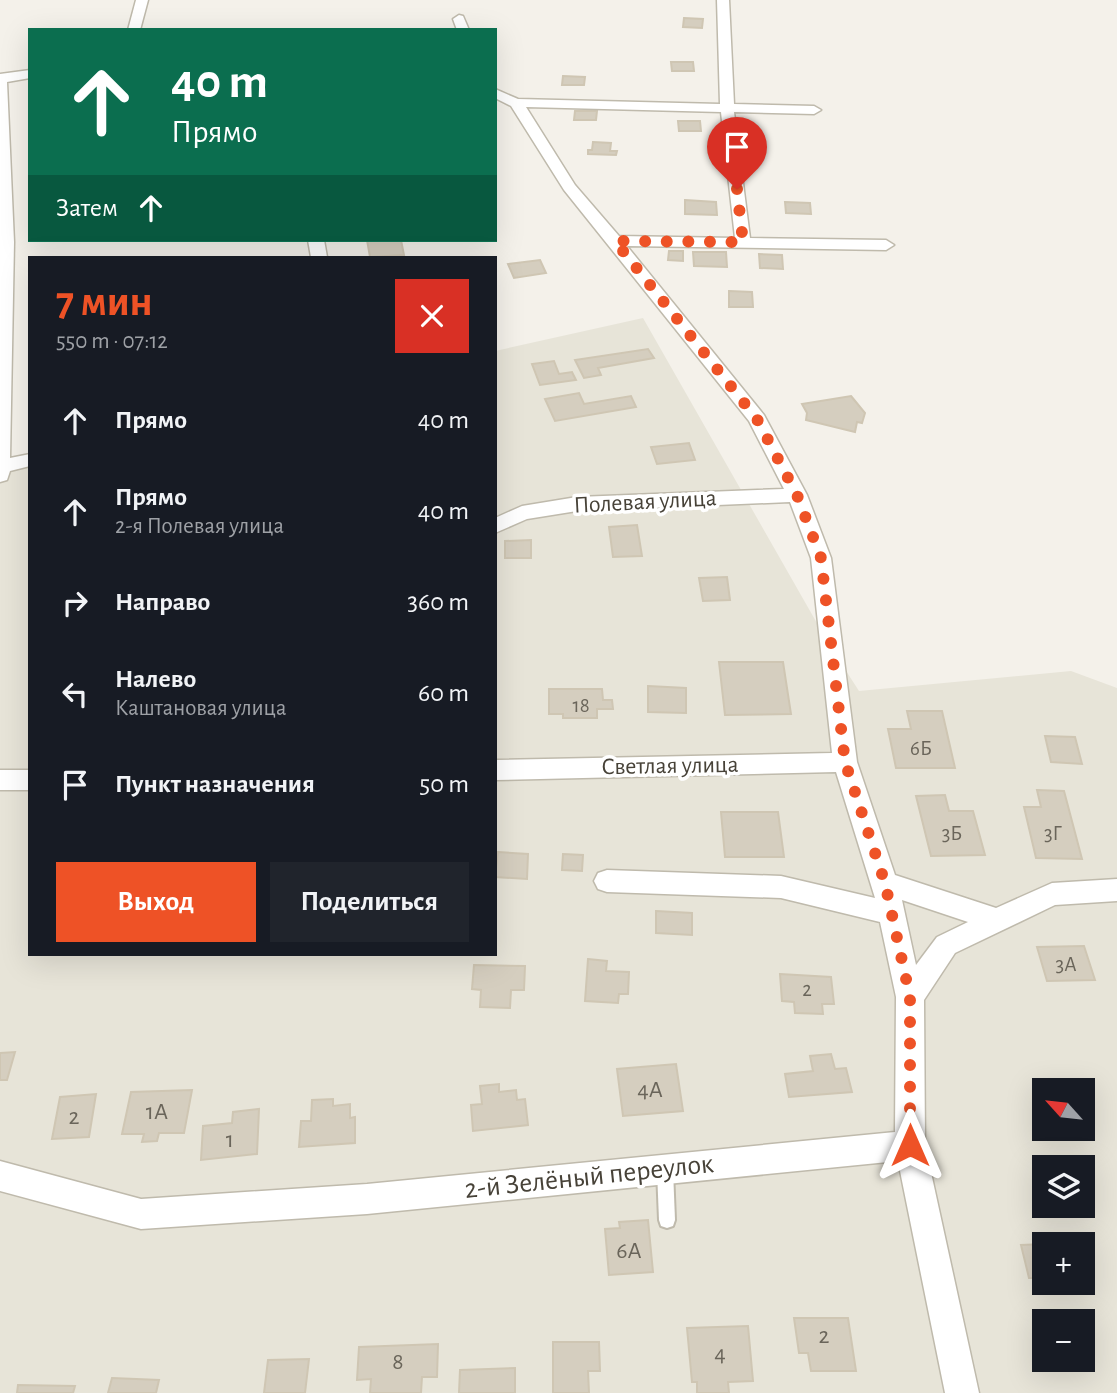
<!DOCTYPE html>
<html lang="ru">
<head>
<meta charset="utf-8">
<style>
	body { margin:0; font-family:"Alegreya Sans",sans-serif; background:#20242c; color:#f1f3f6; height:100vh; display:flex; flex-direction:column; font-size:26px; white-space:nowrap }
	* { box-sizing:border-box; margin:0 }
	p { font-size:23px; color:#9ea1a6 }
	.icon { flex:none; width:38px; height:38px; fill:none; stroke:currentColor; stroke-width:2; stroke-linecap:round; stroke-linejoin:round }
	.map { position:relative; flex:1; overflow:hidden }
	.details { position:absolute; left:28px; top:256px; width:469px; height:700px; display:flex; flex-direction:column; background:#171b24; border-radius:0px; box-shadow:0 7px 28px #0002 }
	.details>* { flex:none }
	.hud { position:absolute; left:28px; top:28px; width:469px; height:214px; border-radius:0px; box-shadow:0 7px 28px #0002; background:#0b6e4f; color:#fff; overflow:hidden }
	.needle { width:46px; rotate:297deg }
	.tools { position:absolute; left:1032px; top:1078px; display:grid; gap:14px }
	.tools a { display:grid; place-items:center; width:63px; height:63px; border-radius:0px; background:#171b24; box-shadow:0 7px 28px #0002; font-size:35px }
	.pin { position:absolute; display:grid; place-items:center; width:60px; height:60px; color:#fff; margin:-72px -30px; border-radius:50% 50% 50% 0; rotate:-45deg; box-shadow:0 0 7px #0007 }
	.pin .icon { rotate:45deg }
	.me { position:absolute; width:77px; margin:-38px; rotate:0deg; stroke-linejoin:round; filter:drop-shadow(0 0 5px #0008) }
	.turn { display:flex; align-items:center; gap:24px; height:147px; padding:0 28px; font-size:32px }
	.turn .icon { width:91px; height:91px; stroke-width:2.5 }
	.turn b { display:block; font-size:49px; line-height:60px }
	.then { display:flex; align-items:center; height:66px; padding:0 28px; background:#0003; gap:14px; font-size:26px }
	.round { display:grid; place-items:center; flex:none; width:74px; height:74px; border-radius:0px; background:#20242c }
	.overview { display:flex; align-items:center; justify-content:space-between; height:119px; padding:0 28px }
	h1 { font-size:42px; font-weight:600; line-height:52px; color:#ee5226 }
	.button { display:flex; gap:14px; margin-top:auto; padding:14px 28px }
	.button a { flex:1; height:80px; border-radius:0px; background:#ee5226; color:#fff; font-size:28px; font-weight:600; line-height:80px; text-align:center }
	.button a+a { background:#20242c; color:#f1f3f6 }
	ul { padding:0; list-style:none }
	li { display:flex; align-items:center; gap:21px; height:91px; padding:0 28px }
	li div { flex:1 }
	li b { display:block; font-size:26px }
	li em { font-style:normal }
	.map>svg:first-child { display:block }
</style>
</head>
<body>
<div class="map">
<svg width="1117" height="1393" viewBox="0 0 1117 1393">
	<rect width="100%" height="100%" fill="#f4f1ea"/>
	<path fill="#e7e4d8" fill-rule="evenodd" d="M643 318 830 646 859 691 1071 671 1117 688V1393H0V460L30 453V954H495V351ZM1045 1090H1083V1129H1045ZM1045 1167H1083V1206H1045ZM1045 1244H1083V1283H1045ZM1045 1321H1083V1360H1045Z"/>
	<g fill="#d5cebf" stroke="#cfc6b3" stroke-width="2">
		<polygon points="684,18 703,19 702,28 683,27"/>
		<polygon points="671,62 693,62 694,71 672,71"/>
		<polygon points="563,76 585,77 584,85 562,85"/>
		<polygon points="575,111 597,111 596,120 574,120"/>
		<polygon points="678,121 700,121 701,131 679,131"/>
		<polygon points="593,142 611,143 610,151 617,151 616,155 588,154 588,150 592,150"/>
		<polygon points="685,200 716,202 717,215 685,214"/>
		<polygon points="785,202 810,203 811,214 786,213"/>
		<polygon points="367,240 401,240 404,255 370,257"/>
		<polygon points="669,251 683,251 683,261 668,260"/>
		<polygon points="693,252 726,252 727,267 694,266"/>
		<polygon points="759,254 782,255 783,269 760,268"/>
		<polygon points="540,260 546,273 514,278 508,264"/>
		<polygon points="729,291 752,292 753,307 729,307"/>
		<polygon points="648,349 654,358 598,368 601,375 584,378 575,360"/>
		<polygon points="554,361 559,374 572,372 576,380 540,385 532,364"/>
		<polygon points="579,393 584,404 631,396 636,407 555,421 545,399"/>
		<polygon points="851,396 865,413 862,423 857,422 855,432 806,420 807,413 802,404"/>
		<polygon points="689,443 695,460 657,464 651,447"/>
		<polygon points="637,525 642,556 613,557 609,527"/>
		<polygon points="531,540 531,558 505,558 505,541"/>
		<polygon points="727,577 730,600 703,601 699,578"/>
		<polygon points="719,662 783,662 791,714 725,715"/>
		<polygon points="648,686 686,688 686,713 648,712"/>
		<polygon points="549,689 602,689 603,700 612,700 613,709 597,709 597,718 563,718 563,714 549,714"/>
		<polygon points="907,711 942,711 955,768 896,768 888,729 911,729"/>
		<polygon points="1045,736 1075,737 1082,764 1051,762"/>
		<polygon points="1037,790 1064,791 1082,859 1036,858 1024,807 1041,807"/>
		<polygon points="945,795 949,811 973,811 985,855 931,856 916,796"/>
		<polygon points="721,812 778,812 784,857 725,857"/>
		<polygon points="498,852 528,854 527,879 495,877"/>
		<polygon points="563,854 583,855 582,871 562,870"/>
		<polygon points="656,911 692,913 692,935 656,933"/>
		<polygon points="1084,946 1095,980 1047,981 1037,947"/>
		<polygon points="588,959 607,961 606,971 629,972 628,994 619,994 618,1003 585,1001"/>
		<polygon points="474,965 525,966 524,990 511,990 510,1008 480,1007 481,990 472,989"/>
		<polygon points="780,974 831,977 834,1004 822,1004 823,1014 795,1013 794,1002 782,1001"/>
		<polygon points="15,1052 7,1080 0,1080 0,1053"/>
		<polygon points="831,1054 835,1069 846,1068 852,1092 789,1097 785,1074 813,1071 810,1056"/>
		<polygon points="676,1064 683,1111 623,1116 617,1069"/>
		<polygon points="499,1084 499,1092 516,1090 517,1100 525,1099 528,1125 473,1131 471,1105 482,1104 480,1086"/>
		<polygon points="192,1090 184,1133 159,1133 157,1141 142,1142 144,1134 122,1134 131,1092"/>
		<polygon points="96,1094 89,1137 52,1139 60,1097"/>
		<polygon points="333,1099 333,1106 350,1104 350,1118 355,1117 355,1143 299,1147 301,1121 311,1121 312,1100"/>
		<polygon points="259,1109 257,1154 201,1160 203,1126 232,1123 233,1112"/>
		<polygon points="648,1220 653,1272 609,1275 605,1229 620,1228 619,1222"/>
		<polygon points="1045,1244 1045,1278 1029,1278 1021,1245"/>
		<polygon points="794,1318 848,1318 856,1371 811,1371 808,1353 799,1353"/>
		<polygon points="748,1326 753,1381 728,1382 729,1393 697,1393 697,1382 692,1382 687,1328"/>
		<polygon points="553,1342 599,1342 600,1371 588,1371 589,1393 553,1393"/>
		<polygon points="438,1344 437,1377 422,1377 421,1393 370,1393 371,1379 357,1380 359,1347"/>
		<polygon points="309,1359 305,1393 264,1393 268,1360"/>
		<polygon points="515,1368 515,1393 459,1393 460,1370"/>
		<polygon points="112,1378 159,1380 156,1393 108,1393"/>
		<polygon points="18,1385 75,1386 73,1393 17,1393"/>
	</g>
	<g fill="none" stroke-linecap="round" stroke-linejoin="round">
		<defs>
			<polygon id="service" points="665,1162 671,1164 673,1170 675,1220 673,1226 667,1228 661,1226 659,1220 657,1170 659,1164"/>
			<g id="minor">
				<polygon points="136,0 148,0 140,30 128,30"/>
				<path d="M717 0H729L734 104 814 106 821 110 814 114 734 112 750 238 886 240 894 245 886 250 627 246 764 415 807 495 831 558 857 762 895 875 996 908 1052 883 1117 879V901L1055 905 955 953 924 1000 925 1145 979 1393H945L898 1161 367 1214 141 1229 0 1191V1161L141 1199 367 1184 895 1132 896 997 880 922 781 898 607 892 598 889 594 881 598 873 607 870 781 876 875 898 836 772 495 780V760L832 753 811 558 790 502 577 511 527 519 495 533V518L522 506 577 497 784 489 749 421 564 190 511 106 495 98V89L518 99 720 104ZM526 107 721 112 735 238 619 236 575 185ZM902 900 968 922 937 937 916 965Z"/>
				<polygon points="459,15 463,16 469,30 457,30 453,19"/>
				<polygon points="30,70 30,78 7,82 14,242 10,458 30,454 30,466 10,471 7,480 0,482 0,74"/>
				<polygon points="308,240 324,240 327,257 311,257"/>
				<rect x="0" y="770" width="30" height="20"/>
			</g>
		</defs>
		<use href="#service" stroke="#bfbaac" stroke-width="4"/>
		<use href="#minor" stroke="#bfbaac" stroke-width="3"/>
		<use href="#service" fill="#fff" fill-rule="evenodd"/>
		<use href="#minor" fill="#fff" fill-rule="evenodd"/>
	</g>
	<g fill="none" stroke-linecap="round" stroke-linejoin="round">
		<polyline stroke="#ee5226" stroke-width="12" stroke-dasharray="0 21.6" points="737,189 743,242 615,241 757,419 797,495 821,558 845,762 885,883 910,997 910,1145"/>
	</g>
	<g text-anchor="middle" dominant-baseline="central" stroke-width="7" stroke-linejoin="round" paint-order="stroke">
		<g font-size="21" fill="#6a655a">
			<text x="581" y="705">18</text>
			<text x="921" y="748">6Б</text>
			<text x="952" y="833">3Б</text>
			<text x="1053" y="833">3Г</text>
			<text x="1066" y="964">3А</text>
			<text x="807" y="989">2</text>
		</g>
		<g font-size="24" fill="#474238" stroke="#fff">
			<text transform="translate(645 502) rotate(-3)">Полевая улица</text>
			<text transform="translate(670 766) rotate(-1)">Светлая улица</text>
		</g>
		<g font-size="24" fill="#6a655a">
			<text x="650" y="1090">4А</text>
			<text x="157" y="1112">1А</text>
			<text x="74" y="1117">2</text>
			<text x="230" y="1140">1</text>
			<text x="629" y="1251">6А</text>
			<text x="824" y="1336">2</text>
			<text x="720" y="1354">4</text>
			<text x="398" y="1362">8</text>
		</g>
		<g font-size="28" fill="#474238" stroke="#fff">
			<text transform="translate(589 1177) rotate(-6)">2-й Зелёный переулок</text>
		</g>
	</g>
</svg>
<div class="tools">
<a><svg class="needle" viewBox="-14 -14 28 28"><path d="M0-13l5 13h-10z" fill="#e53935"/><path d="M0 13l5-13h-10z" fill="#9ea1a6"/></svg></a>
<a><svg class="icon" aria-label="layers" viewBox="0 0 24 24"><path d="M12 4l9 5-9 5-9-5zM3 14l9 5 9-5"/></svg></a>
<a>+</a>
<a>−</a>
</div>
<div class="pin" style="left:737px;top:189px;background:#d93025"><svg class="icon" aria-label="arrive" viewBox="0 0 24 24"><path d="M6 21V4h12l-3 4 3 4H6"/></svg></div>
<svg class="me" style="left:910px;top:1145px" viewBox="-20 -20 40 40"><path d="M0-17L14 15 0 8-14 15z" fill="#ee5226" stroke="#fff" stroke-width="4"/></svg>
<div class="hud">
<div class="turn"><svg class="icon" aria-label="ahead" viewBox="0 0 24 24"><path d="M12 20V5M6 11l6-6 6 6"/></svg><div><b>40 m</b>Прямо</div></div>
<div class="then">Затем<svg class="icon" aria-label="ahead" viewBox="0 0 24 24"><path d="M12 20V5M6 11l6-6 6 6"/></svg></div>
</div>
<section class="details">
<div class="overview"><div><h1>7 мин</h1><p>550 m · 07:12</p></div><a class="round" style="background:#d93025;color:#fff"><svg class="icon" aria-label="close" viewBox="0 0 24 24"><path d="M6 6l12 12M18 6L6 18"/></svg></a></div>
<ul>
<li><svg class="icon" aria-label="ahead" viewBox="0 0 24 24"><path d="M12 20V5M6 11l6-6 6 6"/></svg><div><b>Прямо</b></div><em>40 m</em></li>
<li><svg class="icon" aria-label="ahead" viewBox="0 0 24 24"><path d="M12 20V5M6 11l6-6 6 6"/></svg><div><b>Прямо</b><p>2-я Полевая улица</p></div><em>40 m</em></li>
<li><svg class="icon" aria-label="right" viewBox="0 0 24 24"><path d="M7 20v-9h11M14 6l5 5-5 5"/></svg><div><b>Направо</b></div><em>360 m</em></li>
<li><svg class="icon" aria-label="left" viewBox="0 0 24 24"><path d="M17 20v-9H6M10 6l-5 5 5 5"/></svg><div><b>Налево</b><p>Каштановая улица</p></div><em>60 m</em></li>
<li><svg class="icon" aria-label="arrive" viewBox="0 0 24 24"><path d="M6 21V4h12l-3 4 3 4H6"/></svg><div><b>Пункт назначения</b></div><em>50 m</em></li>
</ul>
<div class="button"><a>Выход</a><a>Поделиться</a></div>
</section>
</div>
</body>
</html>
